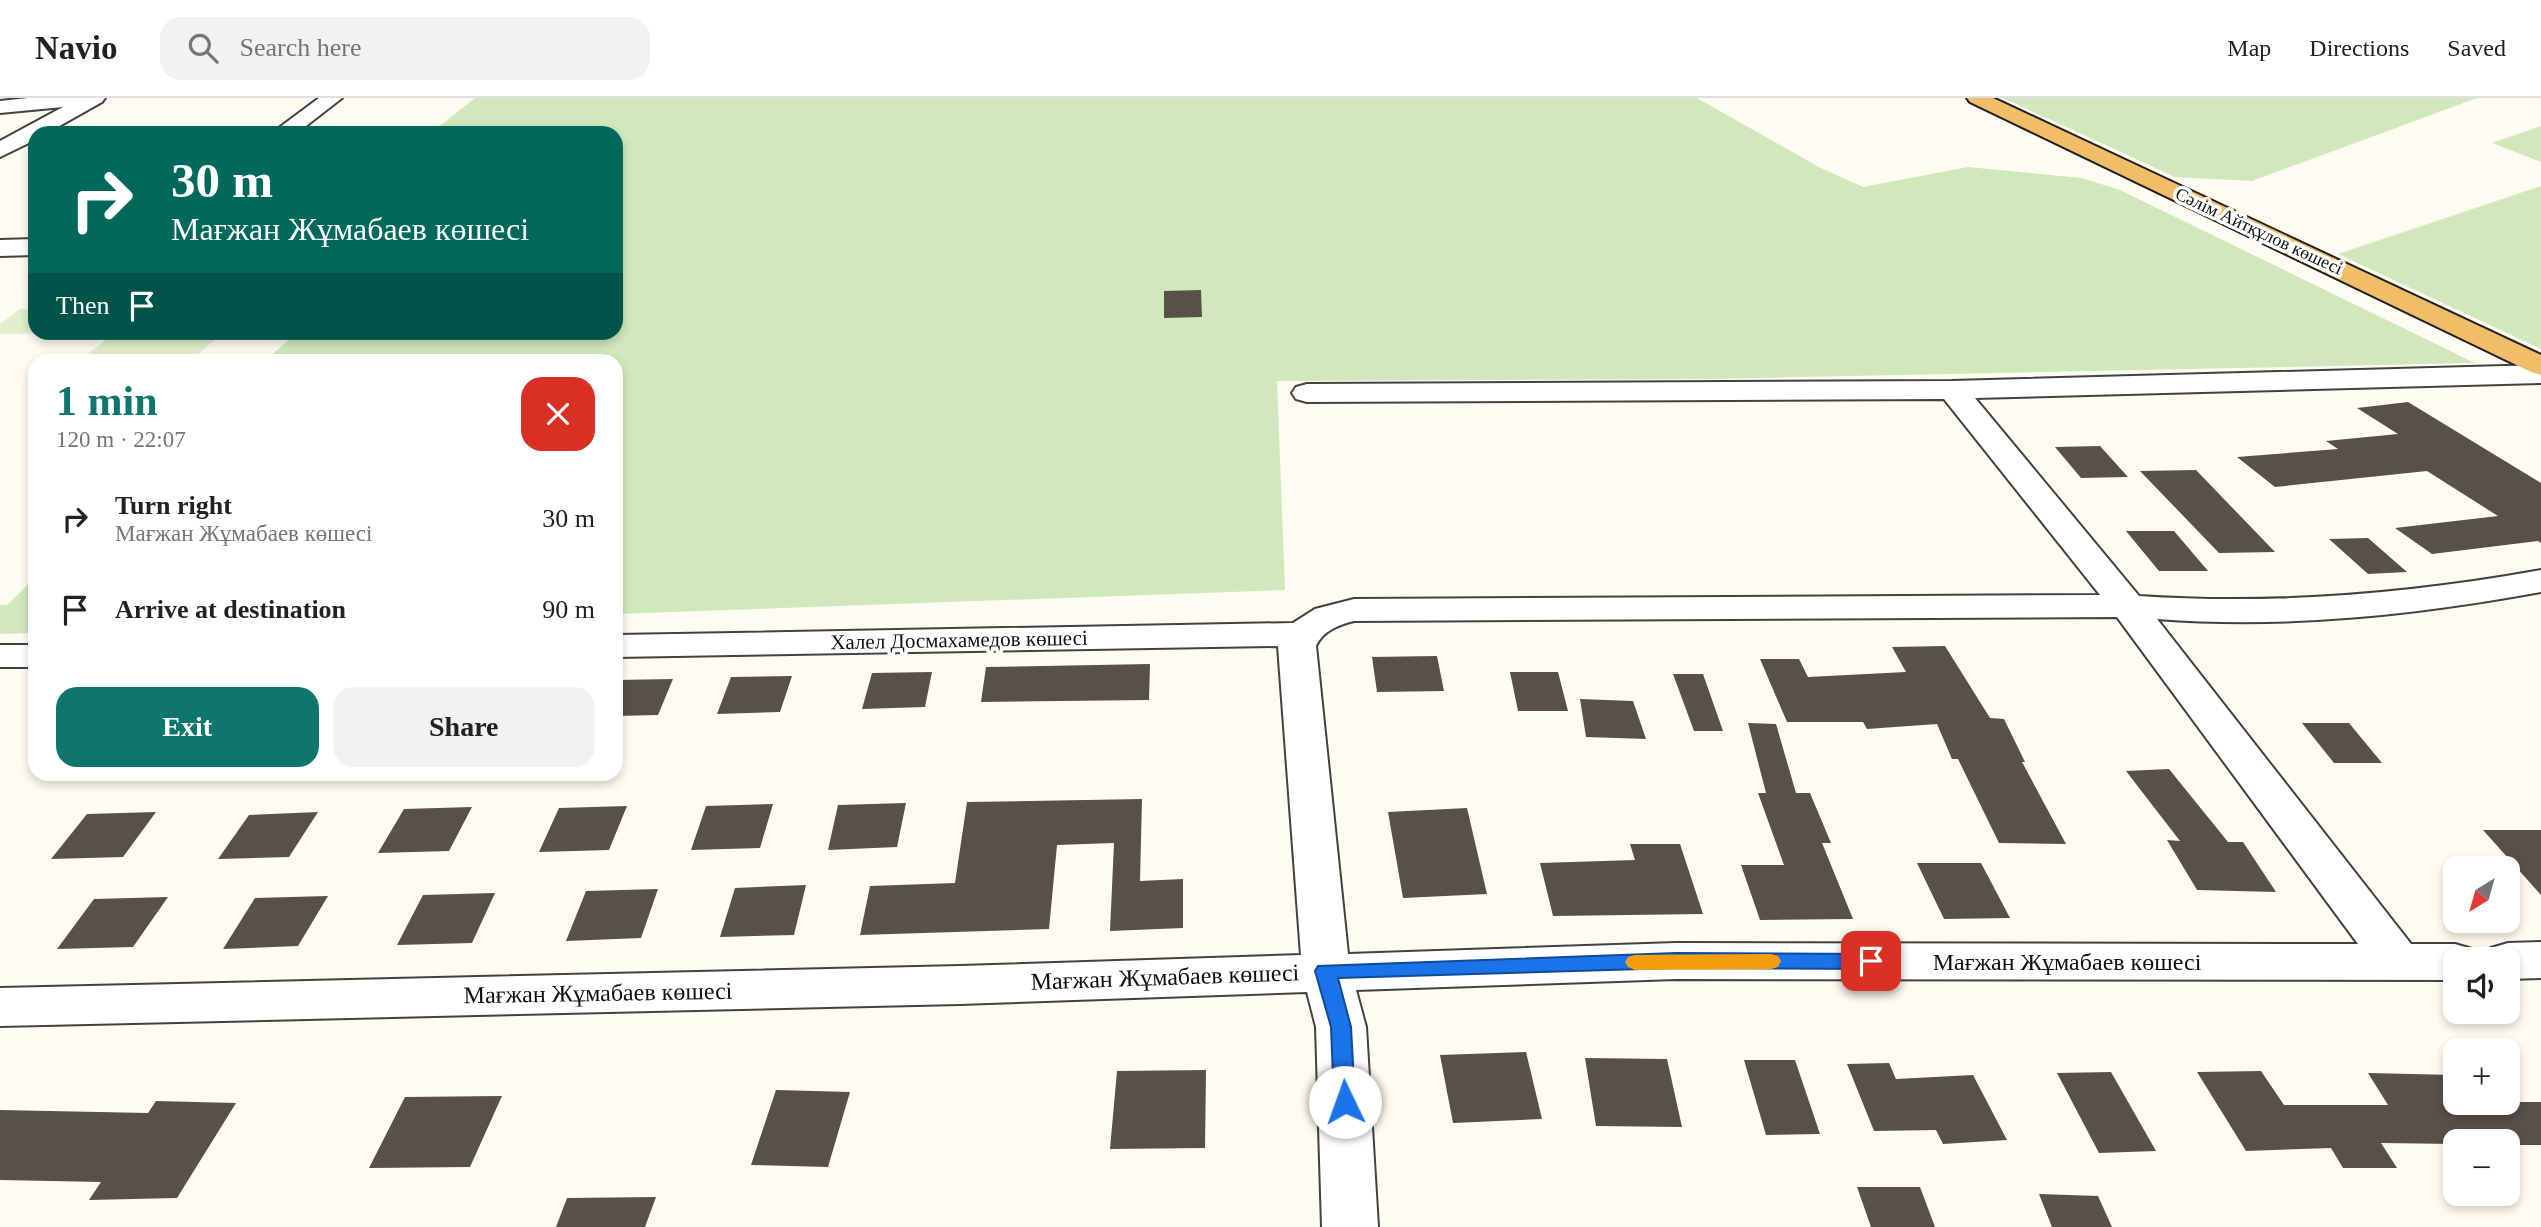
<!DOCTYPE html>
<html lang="en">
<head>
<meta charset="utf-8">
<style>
	body { margin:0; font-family:"Times New Roman",serif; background:#f2f2f2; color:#202124; height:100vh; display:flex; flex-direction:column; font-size:26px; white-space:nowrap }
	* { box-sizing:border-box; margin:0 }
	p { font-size:23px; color:#757577 }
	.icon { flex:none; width:38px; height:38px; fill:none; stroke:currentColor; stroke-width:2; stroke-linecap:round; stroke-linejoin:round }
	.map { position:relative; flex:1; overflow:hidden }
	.panel { position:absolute; left:28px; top:256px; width:595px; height:427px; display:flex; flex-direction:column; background:#fff; border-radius:21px; box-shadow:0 4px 10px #0003 }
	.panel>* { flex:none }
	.guide { position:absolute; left:28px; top:28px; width:595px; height:214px; border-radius:21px; box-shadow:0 4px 10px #0003; background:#00695c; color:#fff; overflow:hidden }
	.needle { width:46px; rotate:217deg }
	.buttons { position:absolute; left:2443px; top:758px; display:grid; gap:14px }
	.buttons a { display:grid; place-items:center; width:77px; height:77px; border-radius:14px; background:#fff; box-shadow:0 4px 10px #0003; font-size:35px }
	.pin { position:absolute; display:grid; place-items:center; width:60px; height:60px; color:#fff; margin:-30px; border-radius:14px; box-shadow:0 4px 10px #0006 }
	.me { position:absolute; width:77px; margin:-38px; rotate:357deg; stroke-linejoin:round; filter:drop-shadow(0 0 5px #0008) }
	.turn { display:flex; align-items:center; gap:24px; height:147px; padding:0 28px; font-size:32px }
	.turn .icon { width:91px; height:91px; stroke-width:2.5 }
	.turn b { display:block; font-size:49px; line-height:60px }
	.then { display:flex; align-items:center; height:66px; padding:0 28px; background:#0003; gap:14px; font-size:26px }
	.round { display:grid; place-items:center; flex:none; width:74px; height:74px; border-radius:21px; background:#f2f2f2 }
	.overview { display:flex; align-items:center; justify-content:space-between; height:119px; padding:0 28px }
	h1 { font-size:42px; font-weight:700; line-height:52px; color:#0f766e }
	.cta { display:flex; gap:14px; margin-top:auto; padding:14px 28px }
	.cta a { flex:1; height:80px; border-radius:21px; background:#0f766e; color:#fff; font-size:28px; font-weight:700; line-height:80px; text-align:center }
	.cta a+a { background:#f2f2f2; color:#202124 }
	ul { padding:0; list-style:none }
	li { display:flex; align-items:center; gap:21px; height:91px; padding:0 28px }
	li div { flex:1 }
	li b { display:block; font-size:26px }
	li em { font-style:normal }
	header { display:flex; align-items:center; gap:42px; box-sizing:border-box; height:98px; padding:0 35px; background:#fff; border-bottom:2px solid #e0e0e0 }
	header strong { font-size:33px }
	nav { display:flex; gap:38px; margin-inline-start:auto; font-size:24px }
	.search { width:490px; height:63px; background:#f2f2f2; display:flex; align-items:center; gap:18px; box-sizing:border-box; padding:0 24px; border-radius:21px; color:#757577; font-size:26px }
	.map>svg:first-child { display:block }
</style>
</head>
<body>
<header>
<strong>Navio</strong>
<div class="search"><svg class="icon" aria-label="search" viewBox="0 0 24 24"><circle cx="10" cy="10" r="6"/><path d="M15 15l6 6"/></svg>Search here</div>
<nav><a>Map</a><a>Directions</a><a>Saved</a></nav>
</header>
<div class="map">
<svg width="2541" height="1129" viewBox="0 0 2541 1129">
	<rect width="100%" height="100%" fill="#fefcf1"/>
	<g fill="#d1e8bc">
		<polygon points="475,0 1697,0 1819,69 1863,89 1968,69 2082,80 2120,92 2475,265 1712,281 1277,283 1285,492 616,516 616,262 266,262 296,235 616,234 616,35 424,35 436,31"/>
		<polygon points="2003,0 2477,0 2252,83 2175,79"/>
		<polygon points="2541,28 2541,64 2492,45"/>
		<polygon points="2541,88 2541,251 2338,156"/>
		<polygon points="35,480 35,535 0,536 0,507 7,507"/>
	</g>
	<g fill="#e2efcd">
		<polygon points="20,211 35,211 35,234 77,235 0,236 0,226"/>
		<polygon points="115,235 115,234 223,235 191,262 80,262"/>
	</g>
	<g fill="#57504b">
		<polygon points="1201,192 1202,219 1164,220 1164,193"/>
		<polygon points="2408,304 2541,385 2541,445 2538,443 2432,456 2395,430 2498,418 2427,373 2275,389 2237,359 2338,351 2326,343 2398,336 2357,310"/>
		<polygon points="2100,348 2128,379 2081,380 2055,349"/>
		<polygon points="2196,372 2275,454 2219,455 2140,373"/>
		<polygon points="2126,433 2174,433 2208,473 2159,473"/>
		<polygon points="2368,440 2407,474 2368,476 2329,441"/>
		<polygon points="1945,548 1990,620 2004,621 2025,664 2022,664 2066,746 1999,745 1958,661 1952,661 1937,626 1867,631 1863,624 1787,624 1760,561 1799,561 1808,579 1906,574 1892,549"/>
		<polygon points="1437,558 1444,593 1377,594 1372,559"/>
		<polygon points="1150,566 1149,602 981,604 986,569"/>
		<polygon points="932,574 925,609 862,611 872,575"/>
		<polygon points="1510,574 1558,574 1568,613 1518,613"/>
		<polygon points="1673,576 1703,576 1723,633 1694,633"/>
		<polygon points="792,578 780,614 717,616 731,579"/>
		<polygon points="673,581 658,617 616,618 616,582"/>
		<polygon points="1580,601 1633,603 1646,641 1586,639"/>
		<polygon points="1748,625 1776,626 1796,695 1810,695 1831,745 1822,745 1853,821 1760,822 1741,767 1784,767 1758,695 1766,695"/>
		<polygon points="2302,625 2349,625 2382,665 2334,665"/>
		<polygon points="2169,671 2228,744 2243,744 2276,794 2197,792 2167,742 2180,743 2126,673"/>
		<polygon points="1142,701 1140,783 1183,781 1183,830 1110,833 1114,745 1057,747 1049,831 860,837 870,788 955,785 967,704"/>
		<polygon points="906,705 897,749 828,752 838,707"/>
		<polygon points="773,706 760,750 691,752 706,708"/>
		<polygon points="627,708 609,752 539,754 559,710"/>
		<polygon points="472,709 449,753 378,755 404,711"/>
		<polygon points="1467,710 1487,796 1403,800 1388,714"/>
		<polygon points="156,714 123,759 51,761 87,716"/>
		<polygon points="318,714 289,759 218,761 249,717"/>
		<polygon points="2483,732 2541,732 2541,797"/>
		<polygon points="1630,746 1680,746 1703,816 1553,818 1540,765 1635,762"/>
		<polygon points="1917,765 1981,765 2010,820 1944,821"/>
		<polygon points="806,787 794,837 720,839 735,790"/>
		<polygon points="658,791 641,840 566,843 586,793"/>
		<polygon points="495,795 472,845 397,847 423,797"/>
		<polygon points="328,798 298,848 223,851 255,800"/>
		<polygon points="168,799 133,849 57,851 94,801"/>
		<polygon points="1526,954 1542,1021 1453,1025 1440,957"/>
		<polygon points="1585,960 1667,961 1682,1029 1596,1028"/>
		<polygon points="1744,962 1795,962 1820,1036 1766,1037"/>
		<polygon points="1889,965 1896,981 1973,977 2007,1042 1943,1046 1936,1032 1874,1033 1847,966"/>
		<polygon points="1206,972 1205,1050 1110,1051 1117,973"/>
		<polygon points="2261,973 2284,1007 2388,1007 2368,975 2455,977 2455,1004 2541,1004 2541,1047 2508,1047 2508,1043 2455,1043 2455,1046 2381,1045 2397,1070 2343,1070 2331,1050 2246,1053 2197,974"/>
		<polygon points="2111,974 2156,1053 2099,1055 2057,975"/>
		<polygon points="776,992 850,994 828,1069 751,1067"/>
		<polygon points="502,998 470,1069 369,1070 405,999"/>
		<polygon points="156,1003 236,1005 177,1100 89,1102 101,1084 0,1082 0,1012 148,1015"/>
		<polygon points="1857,1089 1920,1089 1935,1129 1871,1129"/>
		<polygon points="2039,1096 2098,1098 2112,1129 2052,1129"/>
		<polygon points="656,1099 645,1129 556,1129 567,1100"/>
	</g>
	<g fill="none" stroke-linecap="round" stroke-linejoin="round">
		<defs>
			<g id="minor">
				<polygon points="28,0 105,0 102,4 47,35 35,35 35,42 0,59 0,43 63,9 0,15 0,3"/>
				<polygon points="319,0 342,0 297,35 272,35"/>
				<polygon points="35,141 35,157 0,158 0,142"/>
				<path d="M2541 267V285L1975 300 2139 498C2274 507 2408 496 2541 472V494C2415 517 2286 531 2157 521L2411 846H2455L2472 851 2477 861H2455V882L1676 881 1356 892 1366 929 1378 1129H1322L1316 929 1307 894 960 906 0 928V890L960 868 1301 857 1278 548 616 559V537L1293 525 1315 511 1354 501 2100 497 1944 301 1307 304 1296 301 1292 295 1296 289 1307 286 1952 283ZM2117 519 2358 846 1676 845 1348 856 1316 548C1323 533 1338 527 1354 523Z"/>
				<rect x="0" y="547" width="35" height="22"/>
				<polygon points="2541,844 2541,880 2508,881 2508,861 2485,861 2491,850 2508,845"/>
			</g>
			<polygon id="trunk" points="1967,0 1993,0 2541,257 2541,277 2531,274 1970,4"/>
		</defs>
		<use href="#minor" stroke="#424242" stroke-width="4"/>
		<use href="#trunk" stroke="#202020" stroke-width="4"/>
		<use href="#minor" fill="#fff" fill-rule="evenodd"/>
		<use href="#trunk" fill="#f0be66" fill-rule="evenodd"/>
	</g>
	<polygon fill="#1a73e8" stroke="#114b97" stroke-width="2" points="1676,855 1871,856 1878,858 1881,863 1878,869 1871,871 1676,870 1338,880 1351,929 1355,1004 1352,1010 1345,1013 1337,1010 1334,1004 1331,929 1315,873 1318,868"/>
	<polygon fill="#f59e0b" points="1771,856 1778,858 1781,863 1778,869 1771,871 1635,872 1628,869 1625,864 1628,859 1635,857"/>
	<g text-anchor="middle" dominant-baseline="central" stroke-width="7" stroke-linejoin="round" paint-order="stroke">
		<g font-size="18" fill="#0f0f0f" stroke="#fff">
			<text transform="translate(2259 133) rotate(25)">Сәлім Айтқұлов көшесі</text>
		</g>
		<g font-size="21" fill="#0f0f0f" stroke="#fff">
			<text transform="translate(959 542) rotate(-1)">Халел Досмахамедов көшесі</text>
		</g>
		<g font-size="24" fill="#0f0f0f" stroke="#fff">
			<text x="2067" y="864">Мағжан Жұмабаев көшесі</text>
			<text transform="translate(1165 879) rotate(-2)">Мағжан Жұмабаев көшесі</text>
			<text transform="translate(598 895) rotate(-1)">Мағжан Жұмабаев көшесі</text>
		</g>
	</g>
</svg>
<div class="buttons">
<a><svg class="needle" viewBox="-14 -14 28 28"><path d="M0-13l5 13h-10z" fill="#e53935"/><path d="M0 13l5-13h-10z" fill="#757577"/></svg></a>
<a><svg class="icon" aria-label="sound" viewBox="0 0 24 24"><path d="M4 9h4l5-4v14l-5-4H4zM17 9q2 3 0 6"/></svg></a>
<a>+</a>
<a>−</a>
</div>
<div class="pin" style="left:1871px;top:863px;background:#d93025"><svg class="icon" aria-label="arrive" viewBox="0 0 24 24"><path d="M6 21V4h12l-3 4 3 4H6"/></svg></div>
<svg class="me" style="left:1345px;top:1004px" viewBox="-20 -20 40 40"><circle r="19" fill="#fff"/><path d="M0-13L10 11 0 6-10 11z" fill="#1a73e8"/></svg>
<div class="guide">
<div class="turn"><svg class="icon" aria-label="right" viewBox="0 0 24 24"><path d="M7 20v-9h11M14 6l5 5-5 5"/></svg><div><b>30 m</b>Мағжан Жұмабаев көшесі</div></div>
<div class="then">Then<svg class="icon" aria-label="arrive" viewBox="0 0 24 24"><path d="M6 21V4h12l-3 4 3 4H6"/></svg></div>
</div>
<section class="panel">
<div class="overview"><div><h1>1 min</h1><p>120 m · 22:07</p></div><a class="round" style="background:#d93025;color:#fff"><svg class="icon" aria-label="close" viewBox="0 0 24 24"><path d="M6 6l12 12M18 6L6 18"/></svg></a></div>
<ul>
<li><svg class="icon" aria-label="right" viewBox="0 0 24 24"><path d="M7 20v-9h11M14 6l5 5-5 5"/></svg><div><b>Turn right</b><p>Мағжан Жұмабаев көшесі</p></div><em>30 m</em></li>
<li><svg class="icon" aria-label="arrive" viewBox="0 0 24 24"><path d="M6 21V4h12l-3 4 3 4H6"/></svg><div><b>Arrive at destination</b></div><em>90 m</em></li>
</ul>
<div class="cta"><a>Exit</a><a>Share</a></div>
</section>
</div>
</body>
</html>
